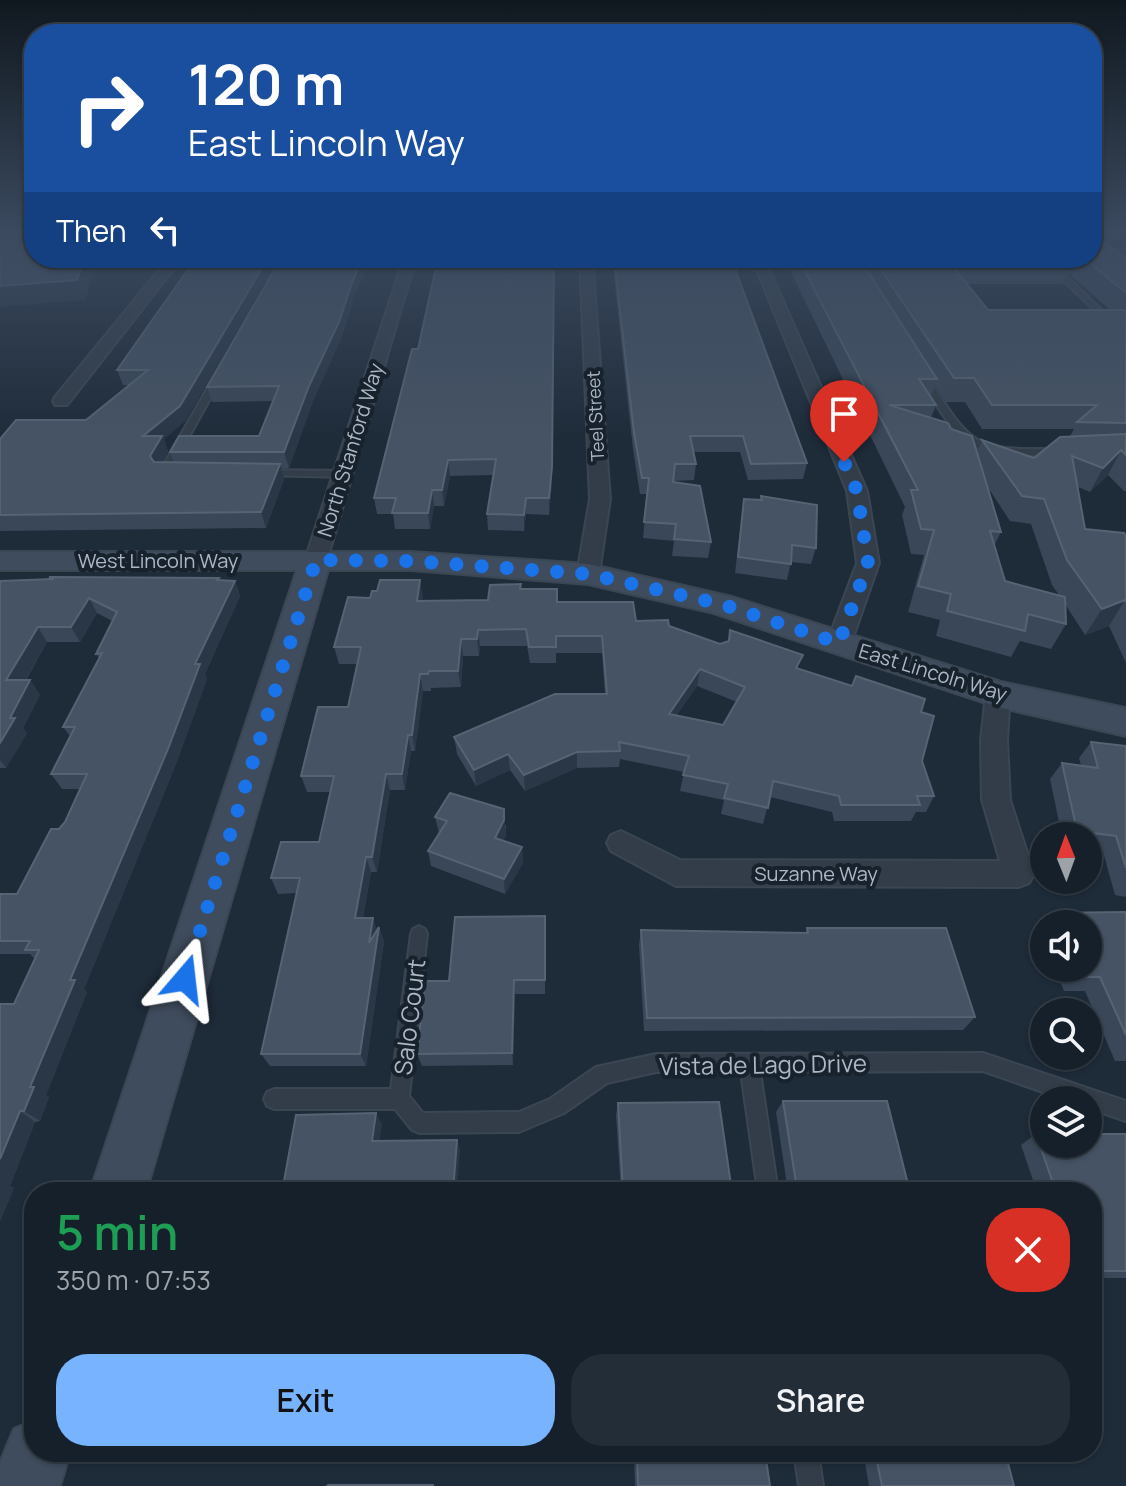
<!DOCTYPE html>
<html lang="en">
<head>
<meta charset="utf-8">
<style>
	body { margin:0; font-family:Manrope,sans-serif; background:#232d37; color:#f1f3f6; height:100vh; display:flex; flex-direction:column; font-size:30px; white-space:nowrap }
	* { box-sizing:border-box; margin:0 }
	p { font-size:26px; color:#9ea3a9 }
	.icon { flex:none; width:44px; height:44px; fill:none; stroke:currentColor; stroke-width:2; stroke-linecap:round; stroke-linejoin:round }
	.map { position:relative; flex:1; overflow:hidden }
	.drawer { position:absolute; left:24px; top:1182px; width:1078px; height:280px; display:flex; flex-direction:column; background:#16202b; border-radius:32px; box-shadow:0 2px 6px #0004,0 0 0 2px #353e47 }
	.drawer>* { flex:none }
	.guide { position:absolute; left:24px; top:24px; width:1078px; height:244px; border-radius:32px; box-shadow:0 2px 6px #0004,0 0 0 2px #353e47; background:#1a4fa0; color:#fff; overflow:hidden }
	.needle { width:52px; rotate:359deg }
	.buttons { position:absolute; left:1030px; top:822px; display:grid; gap:16px }
	.buttons a { display:grid; place-items:center; width:72px; height:72px; border-radius:50%; background:#16202b; box-shadow:0 2px 6px #0004,0 0 0 2px #353e47; font-size:40px }
	.pin { position:absolute; display:grid; place-items:center; width:68px; height:68px; color:#fff; margin:-82px -34px; border-radius:50% 50% 50% 0; rotate:-45deg; box-shadow:0 0 8px #0007 }
	.pin .icon { rotate:45deg }
	.me { position:absolute; width:88px; margin:-44px; rotate:17deg; stroke-linejoin:round; filter:drop-shadow(0 0 6px #0008) }
	.turn { display:flex; align-items:center; gap:28px; height:168px; padding:0 32px; font-size:36px }
	.turn .icon { width:104px; height:104px; stroke-width:2.5 }
	.turn b { display:block; font-size:56px; line-height:68px }
	.then { display:flex; align-items:center; height:76px; padding:0 32px; background:#0003; gap:16px; font-size:30px }
	.round { display:grid; place-items:center; flex:none; width:84px; height:84px; border-radius:32px; background:#232d37 }
	.headline { display:flex; align-items:center; justify-content:space-between; height:136px; padding:0 32px }
	h1 { font-size:48px; font-weight:600; line-height:60px; color:#1e9e55 }
	.action { display:flex; gap:16px; margin-top:auto; padding:16px 32px }
	.action a { flex:1; height:92px; border-radius:32px; background:#78b3ff; color:#111; font-size:32px; font-weight:600; line-height:92px; text-align:center }
	.action a+a { background:#232d37; color:#f1f3f6 }
	.map>svg:first-child { display:block }
</style>
</head>
<body>
<div class="map">
<svg width="1126" height="1486" viewBox="0 0 1126 1486">
	<rect width="100%" height="100%" fill="#1e2b39"/>
	<g fill="none" stroke-linecap="round" stroke-linejoin="round">
		<defs>
			<g id="lane">
				<rect x="1092" y="233" width="34" height="4"/>
				<rect x="1092" y="250" width="34" height="4"/>
				<polygon points="1041,258 1048,258 1126,334 1126,341"/>
				<polygon points="215,375 222,377 170,471 173,473 168,476 160,475 159,473"/>
				<path d="M920 375H926C974 449 972 450 1061 449L1066 452 1061 455C970 456 966 455 919 377Z"/>
				<polygon points="265,470 343,471 348,474 343,477 261,475 261,471"/>
				<polygon points="419,926 425,929 427,934 409,1096 423,1113 519,1112 550,1099 596,1067 656,1054 983,1053 1126,1101 1126,1121 1088,1108 1088,1100 1066,1100 983,1071 760,1072 778,1192 758,1192 741,1072 656,1072 607,1083 564,1113 519,1132 419,1133 412,1130 395,1109 274,1109 267,1106 264,1099 267,1092 274,1089 391,1089 411,934 413,929"/>
				<polygon points="794,1452 818,1452 823,1486 799,1486"/>
			</g>
			<g id="street">
				<polygon points="169,258 182,258 67,405 55,405 53,401 55,397"/>
				<polygon points="404,258 416,258 327,560 316,566 309,565 305,560"/>
				<polygon points="580,258 592,258 610,499 599,574 588,581 577,574 590,499"/>
				<polygon points="752,258 764,258 867,491 879,563 851,643 847,649 831,649 827,643 857,563 847,491"/>
				<polygon points="998,685 1007,688 1010,694 1007,740 1010,800 1034,874 1029,883 1019,887 676,886 611,851 607,843 611,835 621,831 680,860 1000,861 982,800 981,740 986,694 989,688"/>
			</g>
			<g id="secondary">
				<polygon points="0,552 411,552 588,564 732,597 1001,682 1126,708 1126,736 998,707 714,613 588,584 411,570 328,570 146,1192 90,1192 297,570 0,570"/>
				<polygon points="34,1420 34,1452 70,1452 60,1486 0,1486 0,1463 14,1429"/>
			</g>
		</defs>
		<use href="#lane" stroke="#3b4653" stroke-width="4"/>
		<use href="#street" stroke="#3b4653" stroke-width="4"/>
		<use href="#secondary" stroke="#3b4653" stroke-width="4"/>
		<use href="#lane" fill="#323d49" fill-rule="evenodd"/>
		<use href="#street" fill="#323d49" fill-rule="evenodd"/>
		<use href="#secondary" fill="#3f4c5d" fill-rule="evenodd"/>
	</g>
	<g fill="#394758" fill-rule="evenodd">
		<polygon points="196,258 279,258 185,421 164,439 168,451 162,463 174,463 170,452 259,436 273,401 212,402 207,387 281,258 371,258 355,294 342,336 313,401 289,468 281,468 284,479 266,528 0,531 0,439 86,420 130,385 123,385 117,370"/>
		<polygon points="612,258 731,258 807,463 803,479 748,480 740,452 693,452 696,464 694,480 674,481 673,482 711,542 708,558 672,556 674,541 643,538 647,494 640,494 633,449"/>
		<path d="M784 258H1092L1126 259V491H1124L1108 475 1090 492 1078 487 1085 529 1126 536V663L1109 626 1085 635 1065 604 1066 624 1051 649 1020 641 1011 657 936 636 940 620 908 612 924 555 911 554 902 515 905 507ZM1068 273 1110 310H988L967 284H1063ZM935 385 946 402H965L982 429H1074L1070 436 1034 458 982 440 977 453 951 429 931 418 936 405 931 397ZM987 486 1010 521 1031 524 1052 585 1059 595 1005 581 994 546 1001 532Z"/>
		<polygon points="418,349 552,483 549,515 526,514 524,531 488,530 487,514 494,475 450,476 444,506 434,506 430,529 395,529 393,514 377,514 374,498"/>
		<polygon points="761,496 816,548 811,564 791,562 787,580 735,573 744,499 760,500"/>
		<polygon points="49,577 235,581 240,596 205,674 207,679 176,764 84,989 87,992 46,1095 49,1097 40,1121 35,1122 10,1186 14,1188 0,1221 0,1004 14,1004 35,959 30,954 0,954 0,894 17,894 59,829 65,822 80,789 62,789 51,774 70,736 63,727 99,658 96,654 112,621 97,613 80,642 47,642 26,680 30,680 40,695 23,728 27,733 6,768 0,768 0,581 50,579"/>
		<path d="M521 584V589L557 602 636 621 669 626 720 644 728 641 730 630 799 669 921 712 922 761 934 796 926 812H916L911 821H834L832 812 770 797 763 824 721 814 724 800 680 791 684 772 620 759 619 767 577 768 525 791 510 770 476 786 457 754 454 737 605 694 602 653H556V663H530L527 646H480L479 656H463L461 687 431 688V691H423L415 751H411L405 790H390L377 872H371L363 918 377 930 379 927 384 942 366 1066H270L261 1054 297 893 278 894 271 878 319 842 330 792H307L301 776 348 707 357 664H339L334 647 423 596 422 601 488 600ZM697 686 737 702 723 725 676 716Z"/>
		<polygon points="1091,742 1126,746 1126,897 1115,895 1103,852 1088,850 1088,836 1062,836 1050,779 1062,763 1081,765 1079,758"/>
		<polygon points="435,817 506,825 506,836 503,840 522,847 523,863 505,894 431,866 428,851 439,833"/>
		<polygon points="1126,912 1126,1061 1115,1061 1085,991 1064,991 1055,968 1088,968 1088,924 1044,924 1044,942 1038,927 1051,913"/>
		<polygon points="545,916 545,994 515,994 513,1065 422,1066 417,1054"/>
		<polygon points="807,928 975,1017 963,1030 644,1031 639,945 641,930 805,933"/>
		<polygon points="783,1101 909,1188 935,1192 788,1192 776,1112"/>
		<polygon points="618,1103 732,1192 621,1192 616,1115"/>
		<polygon points="1036,1134 1126,1134 1126,1278 1092,1278 1092,1192 1037,1192 1021,1145"/>
		<polygon points="636,1452 770,1486 635,1486 634,1453"/>
		<polygon points="863,1452 1005,1452 1014,1486 869,1486"/>
	</g>
	<g fill="#293747">
		<polygon points="85,258 99,258 85,300 0,307 0,286"/>
		<polygon points="268,258 279,258 185,421 164,439 168,451 156,472 143,436"/>
		<polygon points="363,258 371,258 355,294 342,336 313,401 289,468 284,452 309,386"/>
		<polygon points="554,258 552,483 549,515 549,498"/>
		<polygon points="1121,450 1108,475 1090,492 1103,468"/>
		<polygon points="448,460 450,476 444,506 442,490"/>
		<polygon points="280,464 284,479 266,528 261,512"/>
		<polygon points="432,490 434,506 430,529 428,513"/>
		<polygon points="526,498 526,514 524,531 524,515"/>
		<polygon points="420,580 423,596 419,618 417,601"/>
		<polygon points="235,581 240,596 205,674 207,679 176,764 84,989 87,992 46,1095 49,1097 40,1121 24,1111 30,1087 70,980 195,664"/>
		<polygon points="89,598 97,613 80,642 71,627"/>
		<polygon points="1125,600 1109,626 1085,635 1102,609"/>
		<polygon points="38,627 47,642 16,696 6,680"/>
		<polygon points="478,630 480,646 479,656 477,639"/>
		<polygon points="461,639 463,656 461,687 458,671"/>
		<polygon points="700,669 697,686 666,731 669,714"/>
		<polygon points="420,674 423,691 415,751 412,735"/>
		<polygon points="30,680 40,695 23,728 27,733 6,768 0,760 0,743 10,718"/>
		<polygon points="408,735 411,751 405,790 402,774"/>
		<polygon points="577,752 577,768 525,791 524,775"/>
		<polygon points="508,754 510,770 476,786 474,770"/>
		<polygon points="386,774 390,790 377,872 372,857"/>
		<polygon points="504,809 506,836 497,853 495,838"/>
		<polygon points="522,847 523,863 505,894 504,879"/>
		<polygon points="366,857 371,872 360,932 355,918"/>
		<polygon points="373,918 378,932 369,943"/>
		<polygon points="379,927 384,942 366,1066 360,1054"/>
		<polygon points="514,980 515,994 513,1065 512,1053"/>
		<polygon points="20,1111 35,1122 10,1186 14,1188 0,1221 0,1159"/>
		<polygon points="376,1113 382,1124 378,1152 372,1141"/>
		<polygon points="457,1140 460,1150 457,1192 453,1192"/>
	</g>
	<g fill="#455364" stroke="#556373" stroke-width="2" fill-rule="evenodd">
		<polygon points="0,232 34,232 34,258 85,258 77,280 0,286"/>
		<polygon points="1092,232 1126,259 1126,293 1084,258 1092,258"/>
		<polygon points="196,258 268,258 180,406 143,436 162,436 150,456 154,462 280,464 261,512 0,515 0,439 16,420 86,420 148,370 117,370"/>
		<polygon points="281,258 363,258 353,280 339,322 309,386 284,452 170,452 179,436 259,436 279,386 207,387"/>
		<polygon points="438,258 554,258 552,467 549,498 526,498 524,515 487,514 496,459 448,460 442,490 432,490 428,513 392,513 396,498 374,498 412,349 418,349"/>
		<polygon points="614,258 731,258 807,463 751,464 743,436 690,436 696,464 675,464 673,482 700,486 711,542 674,539 676,524 644,522 649,478 642,478 634,433"/>
		<polygon points="798,258 859,258 937,379 919,379 936,405 889,405 948,423 951,429 972,436 1001,532 990,531 1005,581 1065,597 1066,624 1028,614 1025,631 947,611 951,594 918,586 934,530 921,529 911,490 918,490"/>
		<polygon points="873,258 1067,258 1072,263 950,263 988,310 1124,310 1126,312 1126,423 1077,422 1097,405 992,405 974,378 954,378"/>
		<polygon points="1126,434 1126,455 1121,450 1103,468 1072,456 1085,529 1124,533 1126,536 1126,602 1125,600 1102,609 1067,560 1044,499 1022,496 982,440 1034,458 1060,437"/>
		<polygon points="761,496 817,505 816,548 792,545 791,564 738,557 744,499 762,500"/>
		<polygon points="49,577 219,578 217,580 235,581 195,664 200,664 168,749 70,980 75,980 30,1087 34,1087 24,1111 20,1111 0,1159 0,1004 14,1004 39,950 25,950 30,941 0,941 0,894 17,894 51,829 59,829 65,822 87,774 51,774 75,727 63,727 102,653 96,654 117,612 89,598 71,627 38,627 6,680 30,680 10,718 15,718 0,743 0,581 54,579"/>
		<path d="M380 580H420L417 601 488 600 490 585 521 584 520 589H557V602H633L636 621 668 620 669 626 720 644 729 641 730 630 803 655 796 668 852 686 856 676 925 699 921 712 934 716 922 761 934 796H917L920 805H841L839 796 773 781 768 808 724 798 728 784 683 775 689 756 619 742 620 751 577 752 524 775 508 754 474 770 454 737 555 694H607L602 636H556V647H529L526 629 478 630 477 639H461L458 671H429L428 674H420L412 735H408L402 774H386L372 857H366L355 918H373L369 943 379 927 360 1054H261L300 878H271L281 842H319L334 776H301L318 707H348L361 647H334L348 597 370 598 372 591H377ZM700 669 745 687 723 725 669 714Z"/>
		<polygon points="1091,742 1126,746 1126,868 1116,836 1077,831 1062,763 1098,768"/>
		<polygon points="450,793 504,809 504,820 495,838 522,847 504,879 428,851 447,821 435,817"/>
		<polygon points="1126,912 1126,1035 1100,977 1079,977 1075,968 1088,968 1088,924 1056,924 1051,913"/>
		<polygon points="545,916 545,980 514,980 512,1053 417,1054 425,981 449,981 455,917"/>
		<polygon points="807,928 946,928 975,1017 647,1018 641,930 808,933"/>
		<polygon points="783,1101 887,1101 909,1188 934,1189 935,1192 825,1192 824,1188 797,1189"/>
		<polygon points="719,1102 732,1192 623,1192 618,1103"/>
		<polygon points="376,1113 372,1141 457,1140 453,1192 282,1192 296,1115"/>
		<polygon points="1036,1134 1044,1134 1044,1144 1088,1144 1088,1134 1126,1134 1126,1271 1092,1271 1092,1192 1056,1192"/>
		<polygon points="637,1452 765,1452 770,1486 638,1486"/>
		<polygon points="875,1452 1005,1452 1014,1486 882,1486"/>
		<polygon points="328,1485 433,1485 433,1486 327,1486"/>
	</g>
	<linearGradient id="sky" x2="0" y2="1"><stop stop-color="#10181f"/><stop offset="0.53" stop-color="#3b4a5f"/><stop offset="1" stop-color="#3b4a5f" stop-opacity="0"/></linearGradient>
	<rect width="1126" height="440" fill="url(#sky)"/>
	<g fill="none" stroke-linecap="round" stroke-linejoin="round">
		<polyline stroke="#1a73e8" stroke-width="14" stroke-dasharray="0 25.2" points="185,979 316,560 411,561 588,574 721,604 839,643 868,563 857,491 844,462"/>
	</g>
	<g text-anchor="middle" dominant-baseline="central" stroke-width="8" stroke-linejoin="round" paint-order="stroke">
		<g font-size="18" fill="#acb7c6" stroke="#17222d">
			<text transform="translate(595 416) rotate(-93)">Teel Street</text>
		</g>
		<g font-size="20" fill="#acb7c6" stroke="#17222d">
			<text transform="translate(350 450) rotate(-73)">North Stanford Way</text>
			<text x="158" y="560">West Lincoln Way</text>
			<text transform="translate(933 672) rotate(17)">East Lincoln Way</text>
			<text x="816" y="873">Suzanne Way</text>
		</g>
		<g font-size="24" fill="#acb7c6" stroke="#17222d">
			<text transform="translate(409 1017) rotate(-83)">Salo Court</text>
			<text transform="translate(763 1064) rotate(-1)">Vista de Lago Drive</text>
		</g>
	</g>
</svg>
<div class="buttons">
<a><svg class="needle" viewBox="-14 -14 28 28"><path d="M0-13l5 13h-10z" fill="#e53935"/><path d="M0 13l5-13h-10z" fill="#9ea3a9"/></svg></a>
<a><svg class="icon" aria-label="sound" viewBox="0 0 24 24"><path d="M4 9h4l5-4v14l-5-4H4zM17 9q2 3 0 6"/></svg></a>
<a><svg class="icon" aria-label="search" viewBox="0 0 24 24"><circle cx="10" cy="10" r="6"/><path d="M15 15l6 6"/></svg></a>
<a><svg class="icon" aria-label="layers" viewBox="0 0 24 24"><path d="M12 4l9 5-9 5-9-5zM3 14l9 5 9-5"/></svg></a>
</div>
<div class="pin" style="left:844px;top:462px;background:#d93025"><svg class="icon" aria-label="arrive" viewBox="0 0 24 24"><path d="M6 21V4h12l-3 4 3 4H6"/></svg></div>
<svg class="me" style="left:185px;top:979px" viewBox="-20 -20 40 40"><path d="M0-17L14 15 0 8-14 15z" fill="#1a73e8" stroke="#fff" stroke-width="4"/></svg>
<div class="guide">
<div class="turn"><svg class="icon" aria-label="right" viewBox="0 0 24 24"><path d="M7 20v-9h11M14 6l5 5-5 5"/></svg><div><b>120 m</b>East Lincoln Way</div></div>
<div class="then">Then<svg class="icon" aria-label="left" viewBox="0 0 24 24"><path d="M17 20v-9H6M10 6l-5 5 5 5"/></svg></div>
</div>
<section class="drawer">
<div class="headline"><div><h1>5 min</h1><p>350 m · 07:53</p></div><a class="round" style="background:#d93025;color:#fff"><svg class="icon" aria-label="close" viewBox="0 0 24 24"><path d="M6 6l12 12M18 6L6 18"/></svg></a></div>
<div class="action"><a>Exit</a><a>Share</a></div>
</section>
</div>
</body>
</html>
